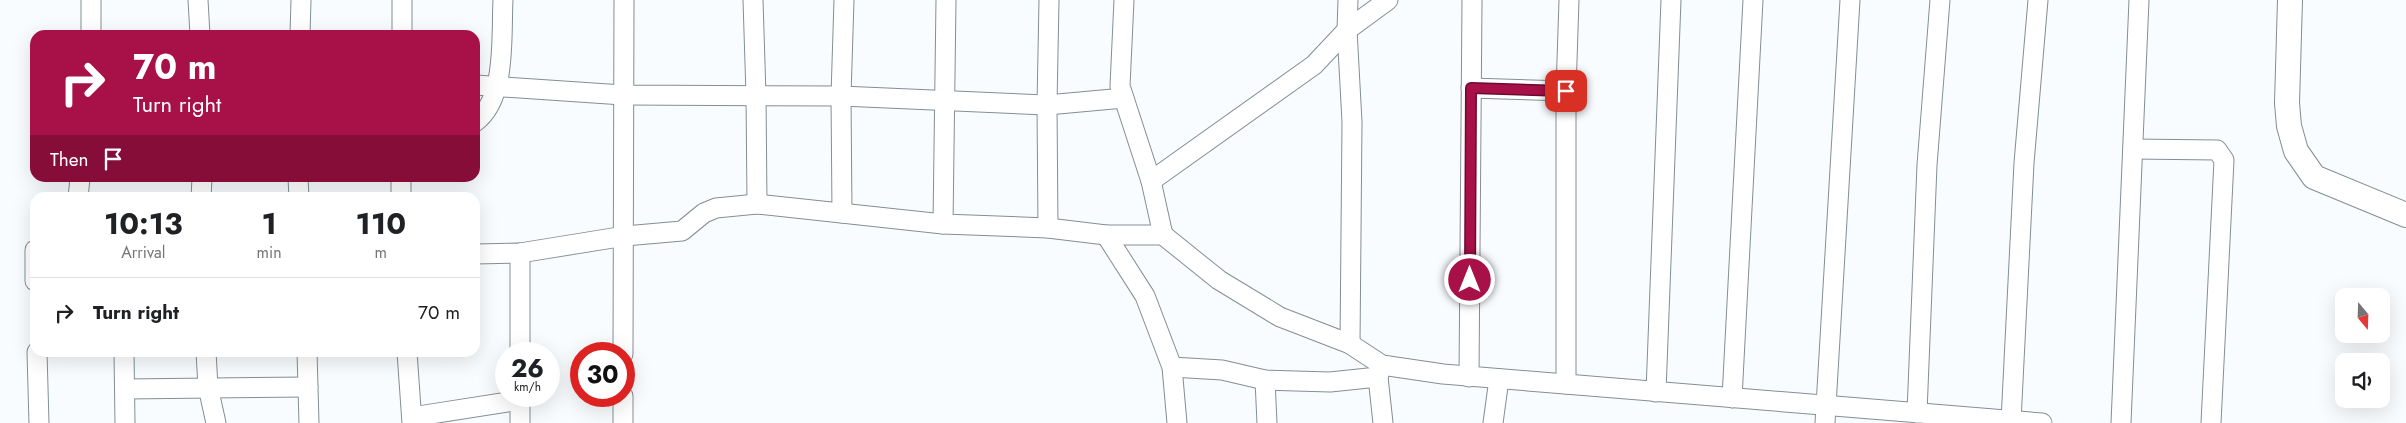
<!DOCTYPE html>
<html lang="en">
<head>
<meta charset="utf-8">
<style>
	body { margin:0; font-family:Jost,sans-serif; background:#f6f6f6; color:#202124; height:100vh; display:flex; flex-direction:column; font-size:19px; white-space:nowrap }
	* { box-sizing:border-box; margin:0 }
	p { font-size:16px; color:#757577 }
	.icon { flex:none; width:28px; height:28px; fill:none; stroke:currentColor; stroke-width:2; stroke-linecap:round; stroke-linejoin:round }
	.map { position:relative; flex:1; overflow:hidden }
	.drawer { position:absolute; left:30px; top:192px; width:450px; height:165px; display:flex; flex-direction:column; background:#fff; border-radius:15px; box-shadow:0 5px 20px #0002 }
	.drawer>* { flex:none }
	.banner { position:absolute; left:30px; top:30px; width:450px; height:152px; border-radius:15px; box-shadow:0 5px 20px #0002; background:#a71147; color:#fff; overflow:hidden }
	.needle { width:32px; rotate:161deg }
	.fabs { position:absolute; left:2335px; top:288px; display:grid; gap:10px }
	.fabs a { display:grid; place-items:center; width:55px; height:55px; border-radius:10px; background:#fff; box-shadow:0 5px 20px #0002; font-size:25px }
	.speed { position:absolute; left:495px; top:342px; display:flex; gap:10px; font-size:25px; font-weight:700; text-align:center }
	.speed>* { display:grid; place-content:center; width:65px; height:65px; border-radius:50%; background:#fff; box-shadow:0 5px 20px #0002; line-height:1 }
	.speed small { font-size:12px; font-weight:400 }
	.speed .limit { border:8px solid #d22; background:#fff; color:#111 }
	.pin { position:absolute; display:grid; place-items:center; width:42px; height:42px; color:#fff; margin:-21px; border-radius:10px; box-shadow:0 2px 8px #0006 }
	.me { position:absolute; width:55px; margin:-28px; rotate:0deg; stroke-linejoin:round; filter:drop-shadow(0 0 4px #0008) }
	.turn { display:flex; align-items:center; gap:18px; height:105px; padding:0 20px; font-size:22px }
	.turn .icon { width:65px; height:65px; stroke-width:2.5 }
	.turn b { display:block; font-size:35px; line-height:42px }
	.then { display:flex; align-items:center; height:48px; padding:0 20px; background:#0003; gap:10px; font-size:19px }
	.eta { display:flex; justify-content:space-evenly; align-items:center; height:85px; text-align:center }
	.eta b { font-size:30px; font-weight:700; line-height:35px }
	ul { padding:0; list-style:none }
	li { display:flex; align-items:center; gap:15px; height:70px; padding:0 20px; border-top:1px solid #e0e0e0 }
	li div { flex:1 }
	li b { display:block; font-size:19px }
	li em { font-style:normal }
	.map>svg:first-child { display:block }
</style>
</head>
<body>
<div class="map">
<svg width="2406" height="423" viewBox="0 0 2406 423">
	<rect width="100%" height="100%" fill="#f8fcfe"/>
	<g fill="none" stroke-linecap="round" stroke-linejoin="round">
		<defs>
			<g id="minor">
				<polyline points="91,0 91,35"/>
				<polyline points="198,0 200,35"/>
				<polyline points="402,0 402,35"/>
				<polyline points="753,0 756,95 757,204"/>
				<polyline points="1124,0 1120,86 1151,181"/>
				<polyline points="1348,0 1347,30 1352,122 1350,344"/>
				<polyline points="300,35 301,0"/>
				<polyline points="475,85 623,95 841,96 1047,105 1124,98"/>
				<polyline points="1471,88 1566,91"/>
				<path d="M475 122C507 99 501 36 503 0"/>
				<polyline points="2133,149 2217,150 2224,160 2211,423"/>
				<polyline points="298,178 299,198"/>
				<polyline points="78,198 80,178"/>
				<polyline points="201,198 202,178"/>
				<polyline points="401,198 401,178"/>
				<polyline points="842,213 841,96 844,0"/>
				<polyline points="943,224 946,0"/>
				<polyline points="1048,228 1047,105 1049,0"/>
				<polyline points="1106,235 1145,296 1172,367 1177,423"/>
				<polyline points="1163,235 1151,181 1314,65 1347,30 1388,0"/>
				<polyline points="35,250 35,281"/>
				<polyline points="475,254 520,253 625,236 682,231 704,213 716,208 757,204 943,224 1048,228 1106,235 1163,235 1219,280 1280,317 1350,344 1382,365 1443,374 2042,423"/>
				<polyline points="37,352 39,423"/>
				<polyline points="124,352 125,423"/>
				<polyline points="206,352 208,387 216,423"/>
				<polyline points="307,352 309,423"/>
				<polyline points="407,352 412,423"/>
				<polyline points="520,354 520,253"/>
				<polyline points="623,354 624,0"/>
				<polyline points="1382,365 1378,377 1383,423"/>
				<polyline points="1172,367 1222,370 1265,380 1330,382 1378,377"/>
				<polyline points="1469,377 1472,0"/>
				<polyline points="1265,380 1267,423"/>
				<polyline points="1566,384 1566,91 1569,0"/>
				<polyline points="125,389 308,387"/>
				<polyline points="1656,392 1671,0"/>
				<polyline points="520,396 520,423"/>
				<polyline points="1732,398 1753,0"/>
				<polyline points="1917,413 1927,165 1940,0"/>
				<polyline points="412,417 520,400"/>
				<polyline points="2011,421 2024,163 2038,0"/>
				<polyline points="623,423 623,396"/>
				<polyline points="1493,423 1499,379"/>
				<polyline points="1825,423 1850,0"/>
				<polyline points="2121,423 2139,0"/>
			</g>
			<polyline id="tertiary" points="2290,0 2287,103 2289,126 2296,151 2314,177 2406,215"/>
		</defs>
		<use href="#minor" stroke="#848e93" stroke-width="21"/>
		<use href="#tertiary" stroke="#848e93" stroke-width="26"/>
		<use href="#minor" stroke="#fff" stroke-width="19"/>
		<use href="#tertiary" stroke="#fff" stroke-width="24"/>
	</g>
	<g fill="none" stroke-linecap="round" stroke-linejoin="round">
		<defs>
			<polyline id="route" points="1470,280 1471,88 1566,91"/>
		</defs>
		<use href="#route" stroke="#6d0b2e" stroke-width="12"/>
		<use href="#route" stroke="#a71147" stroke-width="9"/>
	</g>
</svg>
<div class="fabs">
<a><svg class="needle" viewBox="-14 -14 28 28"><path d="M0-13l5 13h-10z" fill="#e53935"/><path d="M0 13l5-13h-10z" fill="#757577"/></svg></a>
<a><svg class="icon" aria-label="sound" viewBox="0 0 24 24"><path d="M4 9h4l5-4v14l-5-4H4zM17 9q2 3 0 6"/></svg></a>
</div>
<div class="speed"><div>26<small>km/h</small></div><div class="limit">30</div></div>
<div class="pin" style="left:1566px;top:91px;background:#d93025"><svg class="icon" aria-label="arrive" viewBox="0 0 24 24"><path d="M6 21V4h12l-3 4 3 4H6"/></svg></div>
<svg class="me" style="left:1470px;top:280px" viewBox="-20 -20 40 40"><circle r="17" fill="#a71147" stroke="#fff" stroke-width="3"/><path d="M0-11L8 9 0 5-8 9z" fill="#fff"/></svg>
<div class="banner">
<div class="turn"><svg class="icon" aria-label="right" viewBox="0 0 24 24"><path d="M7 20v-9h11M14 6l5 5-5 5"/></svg><div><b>70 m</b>Turn right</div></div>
<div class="then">Then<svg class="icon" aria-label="arrive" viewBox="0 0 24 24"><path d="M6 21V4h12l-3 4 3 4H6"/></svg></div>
</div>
<section class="drawer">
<div class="eta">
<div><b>10:13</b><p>Arrival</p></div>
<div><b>1</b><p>min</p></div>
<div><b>110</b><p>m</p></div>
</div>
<ul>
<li><svg class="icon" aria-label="right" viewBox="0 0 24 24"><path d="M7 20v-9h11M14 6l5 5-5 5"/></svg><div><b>Turn right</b></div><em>70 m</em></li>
</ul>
</section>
</div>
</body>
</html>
